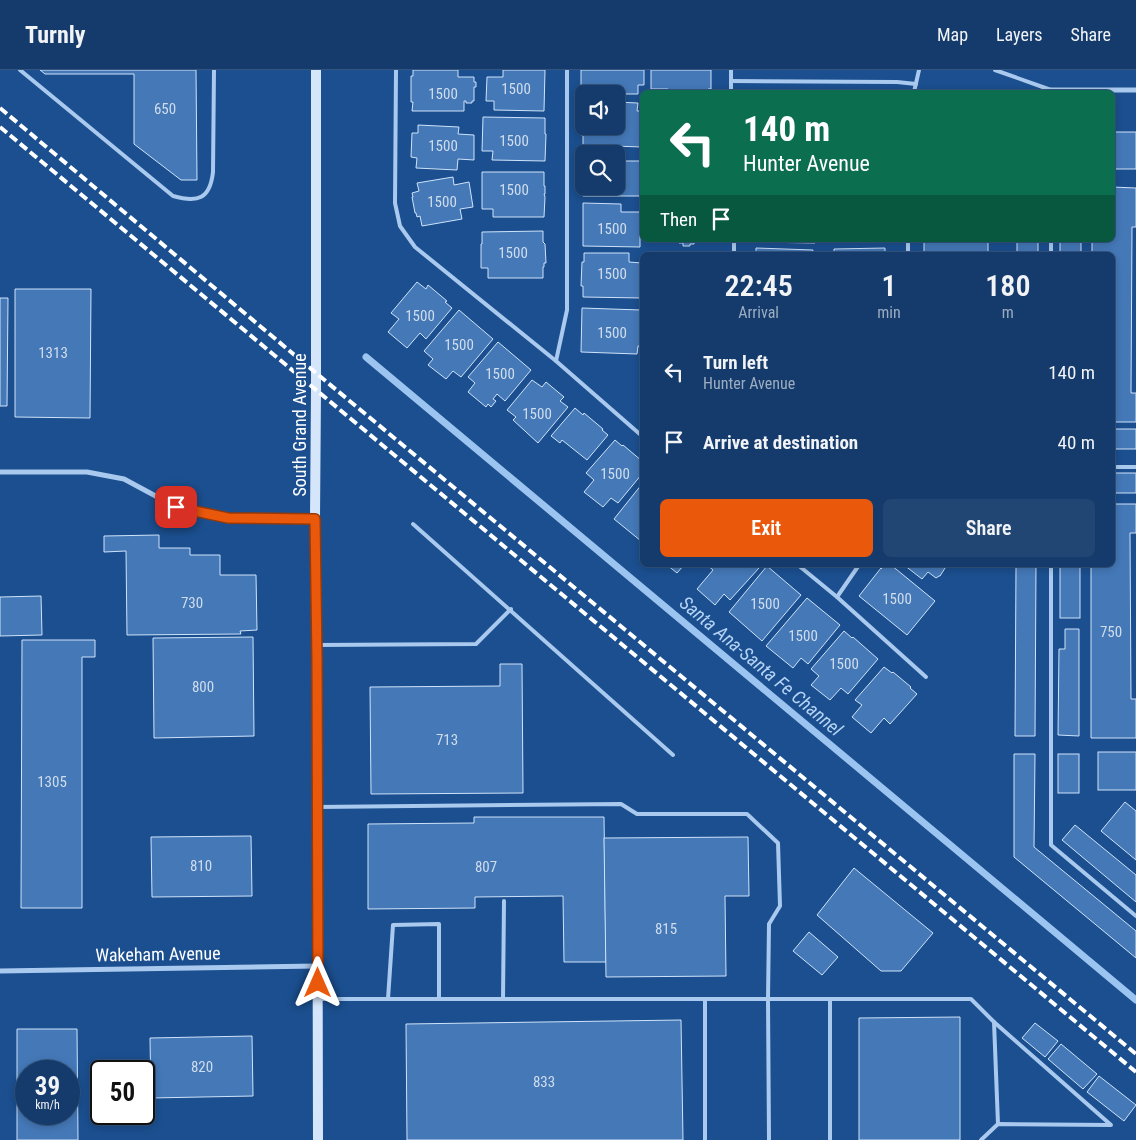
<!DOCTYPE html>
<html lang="en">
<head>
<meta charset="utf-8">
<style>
	body { margin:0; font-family:"Roboto Condensed",sans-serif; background:#214673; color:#f1f3f6; height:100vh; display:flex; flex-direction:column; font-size:19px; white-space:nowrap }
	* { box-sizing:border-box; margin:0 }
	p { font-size:16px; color:#9dadc1 }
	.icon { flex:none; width:28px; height:28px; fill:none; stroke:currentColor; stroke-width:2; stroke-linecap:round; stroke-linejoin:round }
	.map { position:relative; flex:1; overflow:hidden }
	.panel { position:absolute; left:640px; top:182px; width:475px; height:315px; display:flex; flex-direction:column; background:#143b6b; border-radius:8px; box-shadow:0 2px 8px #0003,0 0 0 1px #33557e }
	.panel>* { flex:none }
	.banner { position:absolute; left:640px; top:20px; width:475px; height:152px; border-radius:8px; box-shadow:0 2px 8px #0003,0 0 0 1px #33557e; background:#0b6e4f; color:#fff; overflow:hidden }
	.fabs { position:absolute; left:575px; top:15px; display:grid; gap:10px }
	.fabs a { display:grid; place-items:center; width:50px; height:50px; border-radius:8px; background:#143b6b; box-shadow:0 2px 8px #0003,0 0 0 1px #33557e; font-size:25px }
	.speed { position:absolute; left:15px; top:990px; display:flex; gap:10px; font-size:25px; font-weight:700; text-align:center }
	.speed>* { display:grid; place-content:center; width:65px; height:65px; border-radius:50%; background:#143b6b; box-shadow:0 2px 8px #0003,0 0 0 1px #33557e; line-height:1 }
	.speed small { font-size:12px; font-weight:400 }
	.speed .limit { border:2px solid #111; border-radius:8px; background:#fff; color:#111 }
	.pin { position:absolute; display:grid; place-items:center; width:42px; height:42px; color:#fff; margin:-21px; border-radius:10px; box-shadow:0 2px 8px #0006 }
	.me { position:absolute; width:55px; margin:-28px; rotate:0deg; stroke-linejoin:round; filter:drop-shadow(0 0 4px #0008) }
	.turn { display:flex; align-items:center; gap:18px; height:105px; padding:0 20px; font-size:22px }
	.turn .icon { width:65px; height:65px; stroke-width:2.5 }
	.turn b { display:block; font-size:35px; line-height:42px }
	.then { display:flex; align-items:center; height:48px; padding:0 20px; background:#0003; gap:10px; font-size:19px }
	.eta { display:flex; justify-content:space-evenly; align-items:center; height:85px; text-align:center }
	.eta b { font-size:30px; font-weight:600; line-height:35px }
	.cta { display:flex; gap:10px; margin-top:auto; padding:10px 20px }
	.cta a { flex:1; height:58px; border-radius:8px; background:#ea580c; color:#fff; font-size:20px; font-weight:600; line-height:58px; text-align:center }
	.cta a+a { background:#214673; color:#f1f3f6 }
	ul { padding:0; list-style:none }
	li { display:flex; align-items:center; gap:15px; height:70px; padding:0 20px }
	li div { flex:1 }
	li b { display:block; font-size:19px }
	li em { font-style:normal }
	header { display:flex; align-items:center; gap:30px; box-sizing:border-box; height:70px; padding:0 25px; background:#143b6b; border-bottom:1px solid #33557e }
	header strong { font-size:24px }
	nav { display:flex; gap:28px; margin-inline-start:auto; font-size:18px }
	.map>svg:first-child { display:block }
</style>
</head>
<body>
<header>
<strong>Turnly</strong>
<nav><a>Map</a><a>Layers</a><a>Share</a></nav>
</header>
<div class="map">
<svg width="1136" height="1070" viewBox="0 0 1136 1070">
	<rect width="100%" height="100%" fill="#1b4f8f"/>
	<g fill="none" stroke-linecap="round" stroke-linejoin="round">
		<polyline stroke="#9cc4f0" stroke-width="7" points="366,287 1136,930"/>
	</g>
	<g fill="#4478b7" stroke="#cfe3fa" fill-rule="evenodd">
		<polygon points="40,0 196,0 197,110 181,110 134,74 134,4 45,4"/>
		<polygon points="413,0 458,0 458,7 474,7 474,12 476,12 476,17 474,17 474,31 472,31 472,33 466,33 466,31 464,31 464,41 412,41 413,32 411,32 411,6 413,6"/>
		<polygon points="503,0 545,0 544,41 494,40 494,31 486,31 487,7 503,7"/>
		<polygon points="581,0 644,0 644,15 638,15 638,24 581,24"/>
		<polygon points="651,0 711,0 711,19 708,19 708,22 668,22 668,19 651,19"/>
		<polygon points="616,32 638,33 637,41 642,41 642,77 583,75 583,65 581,65 582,40 584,40 584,56 616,56"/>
		<polygon points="483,47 545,48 545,64 546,64 545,91 492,90 493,81 482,81"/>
		<polygon points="418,55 459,57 458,64 474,65 474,90 458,89 457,100 416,98 417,88 411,87 412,63 418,63"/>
		<rect x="1112" y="62" width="24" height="37"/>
		<path d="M583 82H623V91H642V126H583ZM584 84H616V116H584Z"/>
		<polygon points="482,102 544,102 544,116 545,116 545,124 544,124 545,127 544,147 493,147 493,139 482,139"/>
		<polygon points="453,107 454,115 469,112 473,137 460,139 462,149 422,156 420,146 417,147 416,143 415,143 412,127 413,127 412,123 419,121 417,113"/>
		<polygon points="1112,117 1136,118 1136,157 1132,157 1131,323 1136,323 1136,352 1112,352 1112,185 1092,185 1092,170 1112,170"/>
		<polygon points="583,133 621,134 621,142 640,142 640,177 583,176"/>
		<polygon points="543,161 543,172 545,174 546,193 544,193 544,197 543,197 543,208 488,208 488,198 481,198 481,174 482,174 482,162"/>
		<polygon points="679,170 694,170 694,174 690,174 690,176 683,176 683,173 679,173"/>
		<polygon points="754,170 815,170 815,173 754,172"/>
		<polygon points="824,170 887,170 887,171 824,172"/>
		<rect x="924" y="170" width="64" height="15"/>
		<rect x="1017" y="170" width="21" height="15"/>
		<rect x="1060" y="170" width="21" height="15"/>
		<polygon points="756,178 813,180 812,185 756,185"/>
		<polygon points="885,178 885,185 834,185 834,179"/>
		<polygon points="654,182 716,183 716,185 654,185"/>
		<polygon points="584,183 629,183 629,192 642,193 642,228 583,227 583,216 581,216 582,192 584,192"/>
		<polygon points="417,212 426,219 428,215 447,231 445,232 452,238 426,269 420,263 407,278 388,262 399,249 391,243"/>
		<polygon points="15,219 91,219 90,348 15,347"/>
		<polygon points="0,228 8,228 7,336 0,336"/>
		<polygon points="582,238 641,240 640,249 642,249 642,276 638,276 637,284 581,282"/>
		<polygon points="459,240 493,269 461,307 453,301 446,309 428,295 433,289 424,281"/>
		<polygon points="498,272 531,300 505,331 497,324 493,329 496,331 491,337 488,334 486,337 468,322 475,313 468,307"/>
		<polygon points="532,310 542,317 546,312 564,327 560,331 568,337 538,373 513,350 516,347 507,340"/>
		<polygon points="575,338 583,345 584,343 603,359 602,360 608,365 587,390 562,370 560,373 551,366"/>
		<rect x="1112" y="359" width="24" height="20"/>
		<polygon points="615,370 622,376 623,375 642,391 642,404 618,433 611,428 603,437 584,422 594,410 586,403"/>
		<rect x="1112" y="403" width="24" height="20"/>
		<polygon points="642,414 642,470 641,471 614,449"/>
		<polygon points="1112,434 1136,434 1136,463 1130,463 1131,629 1136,629 1136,668 1091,668 1091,495 1112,495"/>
		<polygon points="159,465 159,478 190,478 190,485 220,485 220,505 256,505 257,560 240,561 241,564 127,565 126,481 104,482 104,466"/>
		<polygon points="667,495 684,495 677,503"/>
		<polygon points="707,495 756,495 759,498 730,530 724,524 715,535 697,519 713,500"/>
		<polygon points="885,495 891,495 935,531 907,565 859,526 881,498 881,499"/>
		<polygon points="904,495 947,495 940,506 939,506 936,508 928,502 922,509"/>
		<polygon points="1016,495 1036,495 1035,666 1015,666"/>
		<rect x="1060" y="495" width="20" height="53"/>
		<polygon points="767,496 801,525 762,571 729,542"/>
		<polygon points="41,526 42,565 0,566 0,527"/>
		<polygon points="807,528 840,555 808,594 801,588 793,598 766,576"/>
		<polygon points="1065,559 1079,559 1079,666 1058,665 1059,579 1065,579"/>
		<polygon points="844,561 852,568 853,567 878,589 848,624 841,618 830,630 811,615 819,606 811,599"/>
		<polygon points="253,567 254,666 154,668 153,568"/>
		<polygon points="22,570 95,570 95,587 82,587 82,838 21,838"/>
		<polygon points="500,594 522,594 523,723 371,724 370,617 500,616"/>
		<polygon points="884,597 892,603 893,602 911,617 910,618 917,624 890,654 884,648 871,663 852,647 862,635 855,630"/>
		<rect x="1098" y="682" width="38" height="38"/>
		<polygon points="1014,684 1035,684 1034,777 1136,861 1136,888 1014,787"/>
		<rect x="1058" y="684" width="21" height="39"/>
		<polygon points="1125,732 1136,741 1136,790 1101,761"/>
		<polygon points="474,747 604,747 606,892 564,892 563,826 475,827 475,838 368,839 368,754 474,753"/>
		<polygon points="1075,755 1136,805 1136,832 1062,770"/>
		<polygon points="251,766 252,826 152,827 151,767"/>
		<polygon points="748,767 749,826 725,826 726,906 606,907 604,768"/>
		<polygon points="854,798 933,863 901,901 881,901 817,845"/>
		<polygon points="809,862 838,887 822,905 793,881"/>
		<polygon points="960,947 960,1070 859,1070 859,948"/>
		<polygon points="681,950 683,1070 407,1070 406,954"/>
		<polygon points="1035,953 1058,971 1045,987 1022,968"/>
		<path d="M17 959H77L78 1070H17ZM26 1001H69V1044H26Z"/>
		<polygon points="252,966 253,1026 151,1028 150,968"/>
		<polygon points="1061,974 1097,1004 1083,1019 1048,989"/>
		<polygon points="1099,1006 1136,1035 1124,1051 1087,1022"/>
	</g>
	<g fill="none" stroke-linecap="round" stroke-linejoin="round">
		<g stroke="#a9c9ee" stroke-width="4">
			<path d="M20 0 173 126C198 133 210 129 213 102L214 0"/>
			<polyline points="396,0 395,133 400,156 415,177 556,291 642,366"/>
			<polyline points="731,0 731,22"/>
			<polyline points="995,0 1051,20"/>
			<polyline points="731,11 897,12 916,14"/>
			<polyline points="914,22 919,0"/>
			<polyline points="1041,22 1051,20"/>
			<polyline points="734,170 734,185"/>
			<polyline points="1051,170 1051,185"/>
			<polyline points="908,185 908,170"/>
			<polyline points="556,291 567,240 567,0"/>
			<polyline points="1112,397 1136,397"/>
			<polyline points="413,454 673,685"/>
			<polyline points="798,495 837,527 926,607"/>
			<polyline points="1051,495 1051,775 1136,846"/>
			<polyline points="837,527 859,495"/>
			<polyline points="317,575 476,574 511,539"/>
			<polyline points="317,737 621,734 637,744 747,744 778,773 780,836 769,854 768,929 769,1070"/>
			<polyline points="320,929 971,929 994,952 998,1054"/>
			<polyline points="388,929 393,855 439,854 439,929"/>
			<polyline points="503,929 504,831"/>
			<polyline points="705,1070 705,929"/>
			<polyline points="830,1070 830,929"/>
			<polyline points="981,1070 998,1054 1111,1055 994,952"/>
		</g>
		<g stroke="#a9c9ee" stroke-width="5">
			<polyline points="1051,20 1136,20"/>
			<polyline points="0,402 87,402 124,409 176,437 229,448 315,449"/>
			<polyline points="0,901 317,896"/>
		</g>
		<polyline stroke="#d6e6fa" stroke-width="10" points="316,0 316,320 315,449 317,618 318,1070"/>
		<g stroke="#fff" stroke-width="4" stroke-dasharray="9 4" stroke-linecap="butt">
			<polyline points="0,38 316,303 1136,984"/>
			<polyline points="0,57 1136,1002"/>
		</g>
	</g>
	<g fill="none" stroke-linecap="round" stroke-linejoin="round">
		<defs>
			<polyline id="route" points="176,437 228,448 315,449 317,590 318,913"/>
		</defs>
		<use href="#route" stroke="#983908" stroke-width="12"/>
		<use href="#route" stroke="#ea580c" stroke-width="9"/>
	</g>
	<g text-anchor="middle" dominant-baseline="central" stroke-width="5" stroke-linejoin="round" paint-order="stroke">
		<g font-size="15" fill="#d0dded">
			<text x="516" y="19">1500</text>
			<text x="443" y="24">1500</text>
			<text x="165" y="39">650</text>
			<text x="514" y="71">1500</text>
			<text x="443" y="76">1500</text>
			<text x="514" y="120">1500</text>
			<text x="442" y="132">1500</text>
			<text x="612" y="159">1500</text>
			<text x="513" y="183">1500</text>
			<text x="612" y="204">1500</text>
			<text x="420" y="246">1500</text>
			<text x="612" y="263">1500</text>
			<text x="459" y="275">1500</text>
			<text x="53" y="283">1313</text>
			<text x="500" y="304">1500</text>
			<text x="537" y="344">1500</text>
			<text x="615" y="404">1500</text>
			<text x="897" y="529">1500</text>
			<text x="192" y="533">730</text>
			<text x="765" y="534">1500</text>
			<text x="1111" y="562">750</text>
			<text x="803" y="566">1500</text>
			<text x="844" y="594">1500</text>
			<text x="203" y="617">800</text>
			<text x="447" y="670">713</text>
			<text x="52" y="712">1305</text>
			<text x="201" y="796">810</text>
			<text x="486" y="797">807</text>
			<text x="666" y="859">815</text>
			<text x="202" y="997">820</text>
			<text x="544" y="1012">833</text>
		</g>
		<g font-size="18" fill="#fff" stroke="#1b4f8f">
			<text transform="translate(299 355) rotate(-90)">South Grand Avenue</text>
			<text transform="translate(158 884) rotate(-1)">Wakeham Avenue</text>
		</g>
		<g font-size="19" font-style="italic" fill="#b5d3f5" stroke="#1b4f8f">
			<text transform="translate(761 596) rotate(40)">Santa Ana-Santa Fe Channel</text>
		</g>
	</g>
</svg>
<div class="fabs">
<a><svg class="icon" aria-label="sound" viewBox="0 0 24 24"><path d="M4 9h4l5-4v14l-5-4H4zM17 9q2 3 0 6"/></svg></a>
<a><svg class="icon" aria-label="search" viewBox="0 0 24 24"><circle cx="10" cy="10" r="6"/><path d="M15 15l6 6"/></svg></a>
</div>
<div class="speed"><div>39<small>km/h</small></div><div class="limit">50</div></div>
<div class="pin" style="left:176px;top:437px;background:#d93025"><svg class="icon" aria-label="arrive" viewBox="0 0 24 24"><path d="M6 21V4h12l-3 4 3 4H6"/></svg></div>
<svg class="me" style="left:318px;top:913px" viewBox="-20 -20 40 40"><path d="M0-17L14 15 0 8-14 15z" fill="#ea580c" stroke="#fff" stroke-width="4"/></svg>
<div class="banner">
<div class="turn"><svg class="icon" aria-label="left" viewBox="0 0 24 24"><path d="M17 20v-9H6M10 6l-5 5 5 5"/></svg><div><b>140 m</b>Hunter Avenue</div></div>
<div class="then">Then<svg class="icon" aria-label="arrive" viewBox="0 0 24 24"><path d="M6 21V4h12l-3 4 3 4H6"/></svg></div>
</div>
<section class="panel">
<div class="eta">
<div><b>22:45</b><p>Arrival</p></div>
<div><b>1</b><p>min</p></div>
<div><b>180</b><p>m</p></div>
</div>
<ul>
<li><svg class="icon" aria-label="left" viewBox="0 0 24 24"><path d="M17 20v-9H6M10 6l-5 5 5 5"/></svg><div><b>Turn left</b><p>Hunter Avenue</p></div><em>140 m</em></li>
<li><svg class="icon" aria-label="arrive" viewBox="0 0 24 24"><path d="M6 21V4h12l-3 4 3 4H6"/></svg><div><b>Arrive at destination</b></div><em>40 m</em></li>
</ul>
<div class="cta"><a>Exit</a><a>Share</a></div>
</section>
</div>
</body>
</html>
